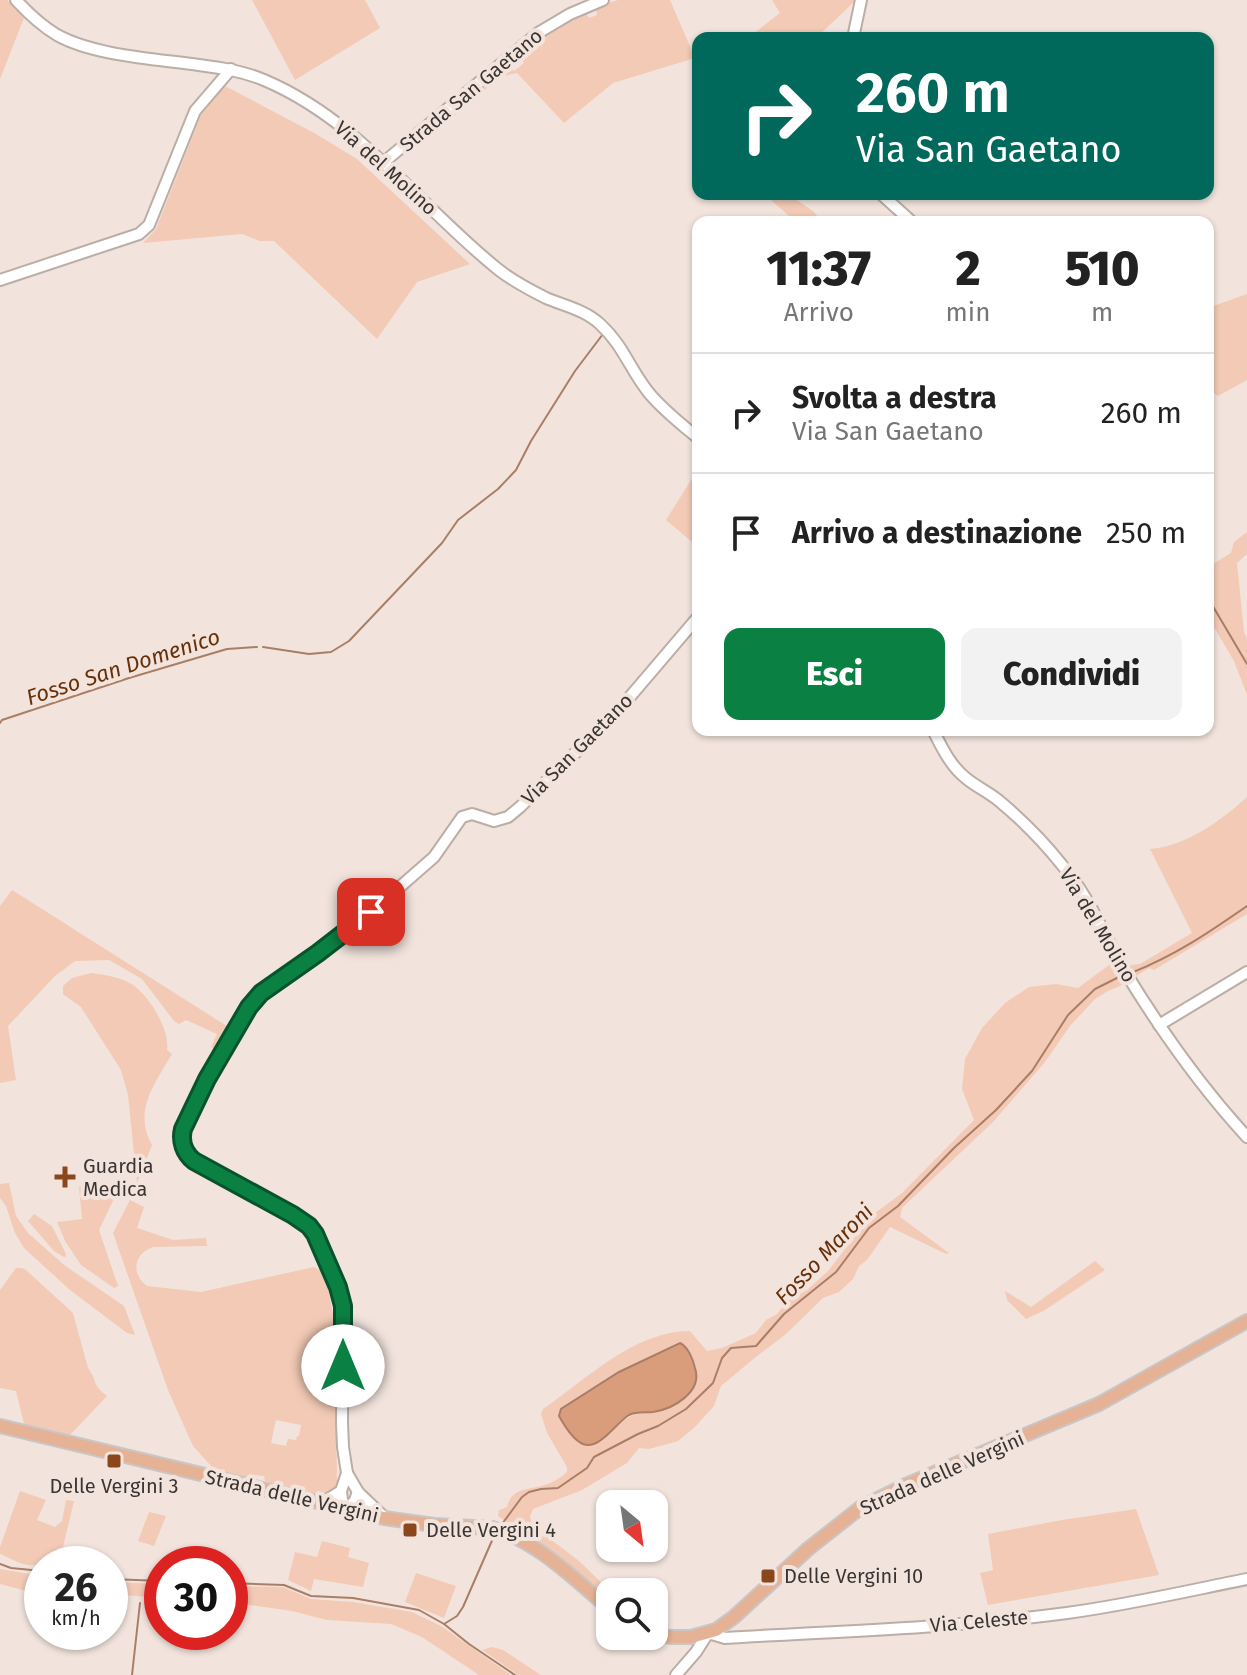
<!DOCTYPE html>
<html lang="it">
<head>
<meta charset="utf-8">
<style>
	body { margin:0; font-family:"Fira Sans",sans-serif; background:#f2f2f2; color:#222; height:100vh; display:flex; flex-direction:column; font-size:30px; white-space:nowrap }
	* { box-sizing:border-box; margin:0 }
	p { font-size:26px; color:#767676 }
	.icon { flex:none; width:44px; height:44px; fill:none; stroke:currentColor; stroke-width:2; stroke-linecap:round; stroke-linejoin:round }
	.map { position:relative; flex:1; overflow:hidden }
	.panel { position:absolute; left:692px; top:216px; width:522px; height:520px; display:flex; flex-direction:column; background:#fff; border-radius:16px; box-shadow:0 2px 6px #0004 }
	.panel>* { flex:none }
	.guide { position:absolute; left:692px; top:32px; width:522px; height:168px; border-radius:16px; box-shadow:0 2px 6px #0004; background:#00695c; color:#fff; overflow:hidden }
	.needle { width:52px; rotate:151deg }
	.controls { position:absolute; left:596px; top:1490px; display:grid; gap:16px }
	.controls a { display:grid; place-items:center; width:72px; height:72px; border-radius:16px; background:#fff; box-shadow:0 2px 6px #0004; font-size:40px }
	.speed { position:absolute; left:24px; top:1546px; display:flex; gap:16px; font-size:40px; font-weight:700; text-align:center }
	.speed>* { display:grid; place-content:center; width:104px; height:104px; border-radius:50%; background:#fff; box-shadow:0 2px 6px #0004; line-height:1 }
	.speed small { font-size:20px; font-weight:400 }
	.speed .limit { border:12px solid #d22; background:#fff; color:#111 }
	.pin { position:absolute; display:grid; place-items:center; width:68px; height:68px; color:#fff; margin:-34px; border-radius:16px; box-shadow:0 4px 12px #0006 }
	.me { position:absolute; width:88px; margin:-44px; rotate:0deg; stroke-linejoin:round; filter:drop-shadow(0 0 6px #0008) }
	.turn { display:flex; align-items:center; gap:28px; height:168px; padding:0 32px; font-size:36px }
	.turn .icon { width:104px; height:104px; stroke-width:2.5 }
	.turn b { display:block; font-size:56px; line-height:68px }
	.eta { display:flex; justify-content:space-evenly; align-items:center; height:136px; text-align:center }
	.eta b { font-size:48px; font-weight:800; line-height:56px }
	.primary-button { display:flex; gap:16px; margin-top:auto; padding:16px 32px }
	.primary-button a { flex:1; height:92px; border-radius:16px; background:#0b8043; color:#fff; font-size:32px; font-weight:800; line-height:92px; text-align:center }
	.primary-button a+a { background:#f2f2f2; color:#222 }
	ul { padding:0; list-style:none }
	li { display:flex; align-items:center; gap:24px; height:120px; padding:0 32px; border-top:2px solid #e0e0e0 }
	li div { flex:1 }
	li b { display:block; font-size:30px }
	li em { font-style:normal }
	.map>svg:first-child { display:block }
</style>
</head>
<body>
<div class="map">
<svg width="1247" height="1675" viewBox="0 0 1247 1675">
	<rect width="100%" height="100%" fill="#f2e4dd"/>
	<g fill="#f2cab5" fill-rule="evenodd">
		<polygon points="0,0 7,0 24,18 0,79"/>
		<polygon points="252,0 365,0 380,28 295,80"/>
		<polygon points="618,0 670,0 695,58 613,83 564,123 517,73 500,77 420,145 413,145 508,65 514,71 524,63 519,56 552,30 585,12 589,18 597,15 596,7"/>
		<polygon points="772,0 856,0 816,38 748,38 780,13"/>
		<polygon points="225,86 316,134 357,159 470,264 417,282 377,339 274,241 260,241 242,234 143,243 156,229 201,115"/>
		<polygon points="764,194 788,194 813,211 822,222 796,222"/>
		<polygon points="1247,294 1247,380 1218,396 1208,389 1208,308"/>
		<polygon points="698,469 698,547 666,520"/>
		<polygon points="1247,532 1247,554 1237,563 1244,632 1247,639 1247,695 1234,661 1208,617 1208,567 1231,553 1234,542"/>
		<path d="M1247 797V914L1154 970 1149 968 1120 986 1108 991 1095 999 1070 1026 1045 1062 993 1122 902 1208 900 1217 949 1253 946 1254 890 1227 867 1260 859 1266 853 1279 839 1292 823 1298 785 1335 757 1356 721 1386 714 1406 694 1428 678 1441 649 1449 639 1448 627 1463 582 1490 533 1509 530 1516 532 1525 579 1561 611 1592 610 1600 561 1559 498 1516 499 1510 507 1507C512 1485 533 1491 550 1483 556 1481 562 1476 567 1472V1467L547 1433 541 1414 543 1409C587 1379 634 1331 690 1331L707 1351 722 1348 756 1333 766 1320 777 1314 788 1300 807 1290 828 1271 856 1235 875 1213 901 1194 974 1120 962 1089 965 1059 982 1028 1005 1003 1029 987 1056 984 1078 988 1109 965 1124 962 1131 965 1140 964 1192 933 1150 849C1186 846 1221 821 1247 797ZM680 1343 696 1369 651 1413C618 1411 620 1434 596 1442 592 1444 587 1443 583 1444L565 1427 561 1409 619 1373Z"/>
		<polygon points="12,890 230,1028 218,1051 211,1047 217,1034 186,1020 179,1024 174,1021 142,979 109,960 75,961 55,976 8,1026 16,1080 0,1083 0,906"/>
		<path d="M91 973C105 975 121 977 133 985 150 997 170 1030 167 1050L172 1054C154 1085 133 1111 152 1145L137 1183 128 1095 121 1070 81 1007 63 994V986L72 978Z"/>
		<polygon points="9,1183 16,1216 28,1233 64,1265 124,1306 135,1335 127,1333 70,1290 24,1248 15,1233 6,1206 0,1198 0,1184"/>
		<polygon points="111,1183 119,1188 99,1230 118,1286 114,1288 81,1265 65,1241 57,1222 82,1219 79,1187"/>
		<path d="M130 1200 144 1207 137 1228 173 1240 206 1238 207 1246 153 1247C133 1254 131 1274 147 1286L201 1292 314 1267 325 1273 337 1334 336 1402 337 1486C319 1504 287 1487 265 1481L264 1476 253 1475 249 1480 213 1468 193 1446 168 1390 113 1233ZM276 1420 301 1425 299 1436H297L296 1440 288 1439 286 1446 271 1443Z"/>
		<polygon points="34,1214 52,1226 66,1254 66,1256 64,1257 54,1251 28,1221"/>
		<polygon points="1095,1261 1105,1270 1045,1310 1026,1319 1007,1300 1005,1291 1031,1307"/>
		<path d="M16 1268H22L26 1270 73 1313 88 1368C98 1381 91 1384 107 1396L70 1435 24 1424 16 1391 0 1388V1290Z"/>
		<path d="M20 1491 46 1500 37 1520 55 1527 62 1521 66 1500 74 1501 63 1547C54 1550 50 1556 42 1562 29 1571 13 1559 0 1554V1547Z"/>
		<polygon points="1136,1509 1159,1575 988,1605 980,1573 993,1570 988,1534 1062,1520"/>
		<polygon points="149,1512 166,1516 154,1546 138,1541"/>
		<polygon points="322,1541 350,1548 348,1557 369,1563 363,1587 314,1579 311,1591 288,1580 295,1552 317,1557"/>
		<polygon points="0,1569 42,1576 42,1595 0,1584"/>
		<polygon points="416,1573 456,1586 444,1618 405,1602"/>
		<polygon points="110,1582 162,1584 162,1598 110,1594"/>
		<polygon points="230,1586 283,1587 311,1599 353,1602 412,1612 441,1626 511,1675 479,1675 422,1637 391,1624 327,1620 292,1611 230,1602"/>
		<polygon points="492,1647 503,1650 541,1675 518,1675 482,1650"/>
	</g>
	<path fill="#da9d7c" stroke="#aa7e66" stroke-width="2" d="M680 1343C688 1347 693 1359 695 1368 703 1392 673 1409 653 1412 645 1413 637 1411 629 1415 617 1422 599 1451 583 1444 573 1440 564 1425 559 1416L561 1409 619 1372Z"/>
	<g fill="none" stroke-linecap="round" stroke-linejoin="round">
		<g stroke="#aa7e66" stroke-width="2">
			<polyline points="1208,598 1247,664"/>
			<polyline points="263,647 309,654 331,652 349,641 442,543 458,520 498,489 516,470 531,441 575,371 603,334"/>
			<polyline points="0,723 2,720 129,678 227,649 257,647"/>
			<path d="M1131 973C1176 955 1208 933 1247 906"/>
			<polyline points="502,1524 522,1497 529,1492 541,1489 558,1488 587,1468 594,1457 638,1434 658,1426 686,1409 713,1383 722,1358 731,1348 756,1346 784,1314 836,1272 869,1228 898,1206 954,1148 996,1110 1032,1071 1068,1015 1095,989 1121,976"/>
			<polyline points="0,1564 11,1568 42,1571"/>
			<polyline points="110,1579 162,1581"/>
			<polyline points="230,1583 284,1585 311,1596 353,1598 419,1610 444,1624 469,1644 515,1675"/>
			<polyline points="444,1624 457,1616 463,1607 494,1536"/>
			<polyline points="132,1675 140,1603"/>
		</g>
		<defs>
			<g id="minor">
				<path d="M16 0C28 13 42 26 57 35 95 56 157 59 199 65 221 68 243 71 264 80 359 120 421 208 499 270 513 281 530 290 546 298 565 306 585 310 600 324 624 346 630 370 649 393 663 410 681 424 698 438"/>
				<polyline points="853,38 861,0"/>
				<polyline points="384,162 538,33 570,14 603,0"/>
				<polyline points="881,194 912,222"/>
				<polyline points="0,280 139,234 149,225 195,111 231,69"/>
				<path d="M933 730C942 748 951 767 967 779 977 787 988 792 998 800 1021 819 1043 841 1062 865 1089 896 1104 935 1124 970 1160 1029 1200 1086 1247 1137"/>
				<polyline points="1159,1025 1247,972"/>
				<polyline points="341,1491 342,1500 347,1510 355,1500 358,1492"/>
				<polyline points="322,1503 341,1491 347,1473"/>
				<polyline points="383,1516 358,1492 347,1473 343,1447 342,1423 343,1306 338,1287 315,1234 309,1226 293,1215 191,1160 183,1144 183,1129 207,1079 249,1007 261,993 318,953 378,906 434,857 462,817 472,814 494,821 508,817 520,807 617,712 698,617"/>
				<path d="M676 1675 696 1652 708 1633 725 1638C839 1631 954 1628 1067 1613 1127 1605 1187 1591 1247 1579"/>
			</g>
			<g id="major">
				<path d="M0 1426 384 1518 434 1525 492 1528C536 1540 575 1580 610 1609"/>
				<polyline points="654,1634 670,1637 691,1637 716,1630 734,1617 808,1549 860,1508 906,1485 1099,1404 1247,1321"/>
			</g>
		</defs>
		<use href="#minor" stroke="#bbaea7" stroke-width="14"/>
		<use href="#major" stroke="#c8c6c6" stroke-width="16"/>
		<use href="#minor" stroke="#fff" stroke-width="10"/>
		<use href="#major" stroke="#e5b295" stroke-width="12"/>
	</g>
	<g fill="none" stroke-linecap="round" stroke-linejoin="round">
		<defs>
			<path id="route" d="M343 1366V1306L338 1287 315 1234 309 1226 293 1215 194 1161C184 1153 180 1141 183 1129L207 1079 249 1007 261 993 318 953 371 912"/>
		</defs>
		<use href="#route" stroke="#07532c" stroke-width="20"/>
		<use href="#route" stroke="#0b8043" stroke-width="14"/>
	</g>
	<g fill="#8b461b" stroke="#f2e4dd" stroke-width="3">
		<path d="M61 1165h8v8h8v8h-8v8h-8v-8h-8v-8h8z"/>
		<rect x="106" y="1453" width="16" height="16" rx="4"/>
		<rect x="402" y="1522" width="16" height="16" rx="4"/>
		<rect x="760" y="1568" width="16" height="16" rx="4"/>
	</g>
	<g text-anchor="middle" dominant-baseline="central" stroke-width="8" stroke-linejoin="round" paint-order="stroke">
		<g font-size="20" fill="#3a3532" stroke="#f2e4dd">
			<text transform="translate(471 90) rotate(-40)">Strada San Gaetano</text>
			<text transform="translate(386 168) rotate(42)">Via del Molino</text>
			<text transform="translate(577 749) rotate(-45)">Via San Gaetano</text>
			<text transform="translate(1098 925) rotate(59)">Via del Molino</text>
			<text transform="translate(942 1473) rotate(-24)">Strada delle Vergini</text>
			<text transform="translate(292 1496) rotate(13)">Strada delle Vergini</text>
			<text transform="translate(979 1621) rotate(-5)">Via Celeste</text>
		</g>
		<g font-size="20" fill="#3a3532" stroke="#f2e4dd" text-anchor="start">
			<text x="83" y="1166">Guardia<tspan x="83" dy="23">Medica</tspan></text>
			<text x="114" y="1486" text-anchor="middle">Delle Vergini 3</text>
			<text x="426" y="1530">Delle Vergini 4</text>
			<text x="784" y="1576">Delle Vergini 10</text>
		</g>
		<g font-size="22" font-style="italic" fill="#68300a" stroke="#f2e4dd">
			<text transform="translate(123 667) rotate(-18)">Fosso San Domenico</text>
			<text transform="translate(824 1254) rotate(-46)">Fosso Maroni</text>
		</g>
	</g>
</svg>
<div class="controls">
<a><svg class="needle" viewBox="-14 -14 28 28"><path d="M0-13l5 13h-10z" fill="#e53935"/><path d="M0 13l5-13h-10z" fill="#767676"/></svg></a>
<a><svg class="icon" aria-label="search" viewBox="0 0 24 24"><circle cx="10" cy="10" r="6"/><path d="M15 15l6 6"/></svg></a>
</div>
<div class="speed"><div>26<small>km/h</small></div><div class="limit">30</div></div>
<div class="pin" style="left:371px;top:912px;background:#d93025"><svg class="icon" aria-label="arrive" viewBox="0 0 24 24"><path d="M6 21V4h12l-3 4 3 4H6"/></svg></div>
<svg class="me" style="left:343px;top:1366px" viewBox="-20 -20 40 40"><circle r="19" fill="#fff"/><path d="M0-13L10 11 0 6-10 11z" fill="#0b8043"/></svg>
<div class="guide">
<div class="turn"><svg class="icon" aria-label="right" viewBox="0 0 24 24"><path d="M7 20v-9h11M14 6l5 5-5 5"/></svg><div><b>260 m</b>Via San Gaetano</div></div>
</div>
<section class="panel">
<div class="eta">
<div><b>11:37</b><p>Arrivo</p></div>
<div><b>2</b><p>min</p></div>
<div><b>510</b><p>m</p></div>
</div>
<ul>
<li><svg class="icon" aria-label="right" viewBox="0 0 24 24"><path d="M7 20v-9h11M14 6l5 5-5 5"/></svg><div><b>Svolta a destra</b><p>Via San Gaetano</p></div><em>260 m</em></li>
<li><svg class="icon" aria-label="arrive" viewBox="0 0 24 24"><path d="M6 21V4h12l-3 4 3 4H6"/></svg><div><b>Arrivo a destinazione</b></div><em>250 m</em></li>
</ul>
<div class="primary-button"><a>Esci</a><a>Condividi</a></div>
</section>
</div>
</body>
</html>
